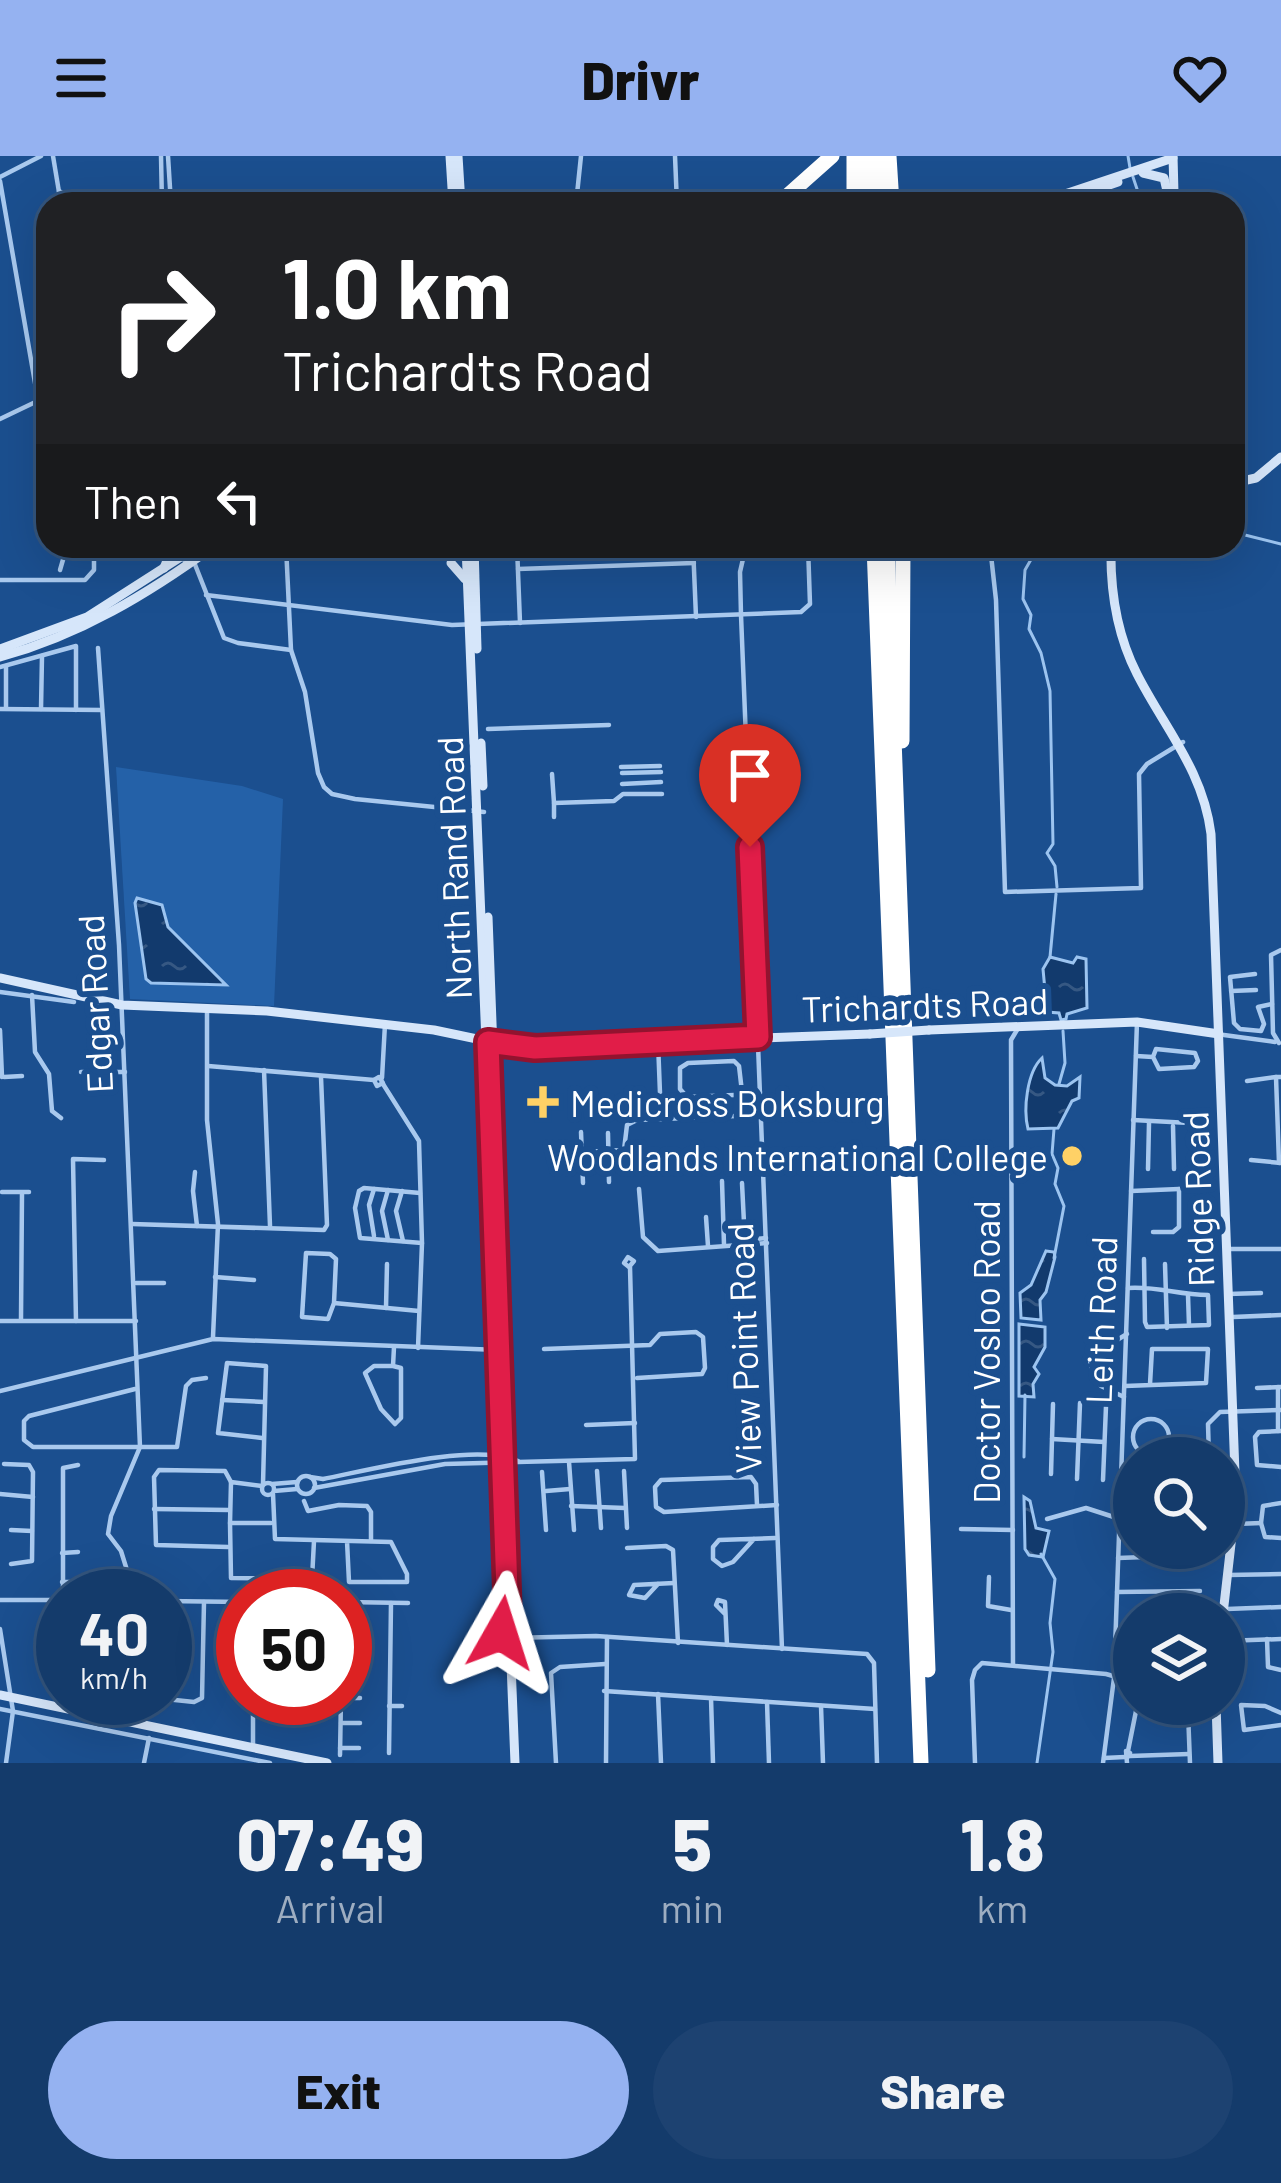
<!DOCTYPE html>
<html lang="en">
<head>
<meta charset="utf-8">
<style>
	body { margin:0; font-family:Barlow,sans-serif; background:#1d4271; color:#f1f3f6; height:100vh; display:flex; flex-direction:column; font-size:45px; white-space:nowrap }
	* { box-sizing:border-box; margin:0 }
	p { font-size:39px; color:#9dadc1 }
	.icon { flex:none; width:66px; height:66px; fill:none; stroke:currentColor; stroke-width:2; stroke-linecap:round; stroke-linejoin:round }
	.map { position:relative; height:1607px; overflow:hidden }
	.side { display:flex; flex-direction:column; background:#143b6b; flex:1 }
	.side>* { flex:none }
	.guide { position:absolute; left:36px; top:36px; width:1209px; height:366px; border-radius:36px; box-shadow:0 12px 48px #0002,0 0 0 3px #33557e; background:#202124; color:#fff; overflow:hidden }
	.tools { position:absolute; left:1113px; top:1281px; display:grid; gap:24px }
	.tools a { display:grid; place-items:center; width:132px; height:132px; border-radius:50%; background:#143b6b; box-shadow:0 12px 48px #0002,0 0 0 3px #33557e; font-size:60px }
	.speed { position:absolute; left:36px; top:1413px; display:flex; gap:24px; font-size:60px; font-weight:700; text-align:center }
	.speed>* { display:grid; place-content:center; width:156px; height:156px; border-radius:50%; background:#143b6b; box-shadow:0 12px 48px #0002,0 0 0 3px #33557e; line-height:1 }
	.speed small { font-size:30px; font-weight:400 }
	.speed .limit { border:18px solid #d22; background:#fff; color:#111 }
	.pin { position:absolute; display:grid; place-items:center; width:102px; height:102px; color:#fff; margin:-123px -51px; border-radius:50% 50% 50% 0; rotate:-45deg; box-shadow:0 0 12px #0007 }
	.pin .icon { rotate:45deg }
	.me { position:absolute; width:132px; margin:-66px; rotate:6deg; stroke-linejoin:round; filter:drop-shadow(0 0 9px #0008) }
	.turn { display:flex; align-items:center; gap:42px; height:252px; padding:0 48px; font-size:54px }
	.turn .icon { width:156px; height:156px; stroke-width:2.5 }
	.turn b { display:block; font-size:84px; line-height:102px }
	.then { display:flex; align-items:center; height:114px; padding:0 48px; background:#0003; gap:24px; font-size:45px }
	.eta { display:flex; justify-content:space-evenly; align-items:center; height:204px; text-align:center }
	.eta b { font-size:72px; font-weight:800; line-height:84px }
	.button { display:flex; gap:24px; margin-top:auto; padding:24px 48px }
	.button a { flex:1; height:138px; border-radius:72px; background:#95b2f1; color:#111; font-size:48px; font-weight:800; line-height:138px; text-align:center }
	.button a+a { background:#1d4271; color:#f1f3f6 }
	header { display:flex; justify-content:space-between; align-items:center; height:156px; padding:0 48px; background:#95b2f1; color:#111; font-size:54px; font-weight:800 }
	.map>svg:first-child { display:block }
</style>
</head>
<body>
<header><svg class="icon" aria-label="menu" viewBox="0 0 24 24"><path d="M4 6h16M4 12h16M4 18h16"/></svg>Drivr<svg class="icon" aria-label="heart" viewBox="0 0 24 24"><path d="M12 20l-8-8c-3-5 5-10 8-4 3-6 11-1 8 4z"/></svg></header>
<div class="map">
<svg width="1281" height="1607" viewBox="0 0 1281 1607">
	<defs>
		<pattern id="water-ripples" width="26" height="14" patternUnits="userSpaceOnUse" patternTransform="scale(3)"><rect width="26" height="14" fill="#123a6d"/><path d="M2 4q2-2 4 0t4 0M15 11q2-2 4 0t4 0" fill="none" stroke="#365883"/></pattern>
	</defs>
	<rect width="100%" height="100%" fill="#1b4f8f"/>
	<polygon fill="#2461a8" points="116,611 242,630 283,643 274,850 130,843"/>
	<g fill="url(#water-ripples)" stroke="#9cc4f0" stroke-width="3">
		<polygon points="137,742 162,749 168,771 226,829 151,827 146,823 135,747"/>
		<polygon points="1050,801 1073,807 1077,801 1086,803 1087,852 1067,858 1066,863 1061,864 1059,857 1047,856 1043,813"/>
		<path d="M1042 902 1045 922 1055 929 1067 930 1080 921 1079 942 1072 945 1058 972 1028 973C1023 953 1027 916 1042 902Z"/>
		<polygon points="1046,1095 1054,1096 1055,1101 1046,1136 1040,1144 1041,1164 1021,1162 1020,1137 1031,1129"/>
		<polygon points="1019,1168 1045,1171 1045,1191 1034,1211 1039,1218 1033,1228 1034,1241 1019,1240"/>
		<polygon points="1024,1341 1030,1345 1036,1372 1049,1375 1043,1401 1029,1399 1025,1393"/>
	</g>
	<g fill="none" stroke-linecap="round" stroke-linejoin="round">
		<g stroke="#9cc4f0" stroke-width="3">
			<polyline points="1128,0 1130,12"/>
			<polyline points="1133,21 1142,48"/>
			<polyline points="1233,376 1281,388"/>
			<polyline points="1033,400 1025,414 1023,443 1031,459 1029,473 1041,497 1050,535 1053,688 1047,697 1055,710 1057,731"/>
			<polyline points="1050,801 1056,738"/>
			<polyline points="1059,928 1065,907 1063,875"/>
			<polyline points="1054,1102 1064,1050 1055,1028 1058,1012 1052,998 1054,973"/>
			<polyline points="1024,1301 1025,1239"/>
			<polyline points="1037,1607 1053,1496 1050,1467 1055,1423 1041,1398"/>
		</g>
		<g stroke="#a9c9ee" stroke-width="4.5">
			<polyline points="53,0 61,48"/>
			<polyline points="161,0 162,48"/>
			<polyline points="168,0 171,48"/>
			<polyline points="675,0 677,48"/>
			<polyline points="0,21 41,0"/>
			<polyline points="0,25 38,244"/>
			<polyline points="59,35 79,48"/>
			<polyline points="576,48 581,0"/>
			<polyline points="0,263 48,240"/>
			<polyline points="178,390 187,410"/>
			<polyline points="286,390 291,494 305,536 318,617 324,631 332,638 355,643 484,656"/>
			<polyline points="517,390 520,467"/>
			<polyline points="693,390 696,461"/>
			<polyline points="746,390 740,416 741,459 758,881"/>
			<polyline points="949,390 991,396"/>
			<polyline points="990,390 996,444 1005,736 1141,732 1139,618 1147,608 1183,586"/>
			<polyline points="194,406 224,482 238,487 291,494"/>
			<polyline points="518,413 694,407"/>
			<polyline points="60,414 67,390"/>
			<polyline points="0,424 85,424 94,414 94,390"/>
			<polyline points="206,439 452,469 801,456 810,448 808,390"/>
			<polyline points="98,492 119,789 140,1291 111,1360 108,1378 121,1395 135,1440"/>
			<polyline points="0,511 76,490 76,554"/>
			<polyline points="6,552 6,510"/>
			<polyline points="0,553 102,554"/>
			<polyline points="41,553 42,500"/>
			<polyline points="488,573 609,569"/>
			<polyline points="621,611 660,610"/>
			<polyline points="622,617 661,616"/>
			<polyline points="552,618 554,647 614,645 623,638 662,638"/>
			<polyline points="622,628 661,626"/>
			<polyline points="554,647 554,661"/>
			<polyline points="1255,818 1230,821 1234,867 1240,873 1261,875 1264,868 1258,851 1272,848"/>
			<polyline points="1231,835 1256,834"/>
			<polyline points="0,836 74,846"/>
			<polyline points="32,839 35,896 49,918 52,955 61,962"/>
			<polyline points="207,857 207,964 218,1068 213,1181"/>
			<polyline points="0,874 2,921"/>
			<polyline points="1224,879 1275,886"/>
			<polyline points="658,886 661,963"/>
			<polyline points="1279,887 1273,877 1271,799 1281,794"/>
			<polyline points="758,889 782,1493"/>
			<polyline points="1136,900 1153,901 1156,893 1195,897 1198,905 1194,911 1159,913 1153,901"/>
			<polyline points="208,910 374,924"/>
			<polyline points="264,914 270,1070"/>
			<polyline points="81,916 125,916"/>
			<polyline points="4,921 22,920"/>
			<polygon points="379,921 383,927 377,930 374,924"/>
			<polyline points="382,922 385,868"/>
			<polyline points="1247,925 1276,921"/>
			<polyline points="383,928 419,985 422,1087 418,1192"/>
			<polyline points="758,938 687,941 680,933 680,912 688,907 734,905 739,910 742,936 760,936"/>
			<polyline points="1133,964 1209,968"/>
			<polyline points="1199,969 1201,1012"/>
			<polyline points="1173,970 1174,1013"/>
			<polyline points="581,976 583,1027"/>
			<polyline points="608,977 609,1026"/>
			<polyline points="582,996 624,994 627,969 637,964 761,959"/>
			<polyline points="1251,1004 1281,1007"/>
			<polyline points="1279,1007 1276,921 1281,921"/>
			<polyline points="1148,1013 1149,967"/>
			<polyline points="195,1016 193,1035 197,1070"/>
			<polyline points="722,1025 724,1089"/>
			<polyline points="742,1027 745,1087"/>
			<polyline points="374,1033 369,1049 374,1080"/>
			<polyline points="639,1033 643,1081 658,1095 767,1087"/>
			<polyline points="388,1034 382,1055 388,1084"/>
			<polyline points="402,1035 396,1055 403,1085"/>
			<polyline points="1131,1035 1203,1032"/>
			<polyline points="2,1036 29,1036"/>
			<polyline points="420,1037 364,1032 359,1035 355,1052 360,1082 422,1087"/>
			<polyline points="706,1061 708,1090"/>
			<polyline points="132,1068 324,1074 327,1069 321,921"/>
			<polyline points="1153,1076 1173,1076 1179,1071 1179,1033"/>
			<polyline points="744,1084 766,1082"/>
			<polyline points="1227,1093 1281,1093"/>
			<polygon points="628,1101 634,1105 629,1111 624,1107"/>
			<polyline points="1165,1108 1167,1172"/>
			<polyline points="215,1121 254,1124"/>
			<polyline points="136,1127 164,1127"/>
			<path d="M1128 1132C1158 1130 1178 1139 1208 1139L1209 1169 1147 1171 1145 1166 1144 1103"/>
			<polyline points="1228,1138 1261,1137"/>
			<polyline points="1188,1139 1189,1169"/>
			<polyline points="334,1147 336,1103 330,1098 306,1097 302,1161 328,1163 334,1147 419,1155"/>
			<polyline points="386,1152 387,1108"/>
			<polyline points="1233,1161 1281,1159"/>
			<polyline points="21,1164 22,1037"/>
			<polyline points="0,1165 136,1165"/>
			<polyline points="76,1165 73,1003 104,1004"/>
			<polyline points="544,1193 650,1189 660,1178 696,1176 703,1181 705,1212 702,1218 637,1222"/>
			<polyline points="393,1210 374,1210 365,1217 381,1253 395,1268 401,1262 401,1212 393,1210 394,1191"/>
			<polyline points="1125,1230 1206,1227 1208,1193 1152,1193 1150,1228"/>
			<polyline points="1278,1231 1278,1275"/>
			<polyline points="1257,1232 1281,1231"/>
			<polyline points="135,1233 29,1260 24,1265 24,1284 33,1291 177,1291 186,1230 192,1224 206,1222"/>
			<polyline points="0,1235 213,1183 499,1194"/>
			<polyline points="1124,1241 1101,1230 1090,1208 1095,1197 1127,1178"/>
			<polyline points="222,1244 264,1246"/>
			<circle cx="1151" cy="1281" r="18"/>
			<polyline points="586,1269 635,1267"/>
			<polyline points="1281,1275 1259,1276 1255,1281 1257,1309 1281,1311"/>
			<polyline points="262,1282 218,1277 227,1207 266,1210 263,1328"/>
			<polyline points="1052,1283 1104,1286"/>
			<polyline points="1209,1302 1208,1268 1220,1256 1281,1254"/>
			<polyline points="569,1306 574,1374"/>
			<polyline points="4,1308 29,1309 33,1316 32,1405 11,1408"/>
			<polyline points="597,1315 601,1372"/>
			<polyline points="624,1315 627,1372"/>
			<polyline points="542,1316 546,1374"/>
			<polyline points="1051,1318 1053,1248"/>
			<circle cx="306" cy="1329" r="9"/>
			<path d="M310 1321 323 1323C369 1314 476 1286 518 1305"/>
			<polyline points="1077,1323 1080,1247"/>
			<polyline points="1103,1324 1106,1250"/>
			<circle cx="268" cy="1333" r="6"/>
			<polyline points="272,1328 297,1326"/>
			<polyline points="314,1332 445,1308 635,1303 630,1111"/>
			<polyline points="274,1335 297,1333"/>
			<polyline points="546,1335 570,1333"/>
			<polyline points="0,1338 33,1341"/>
			<polyline points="273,1338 275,1383 391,1386 407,1418 407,1426 349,1426 347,1385"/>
			<polyline points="304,1345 308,1355 339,1349 367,1350 371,1356 371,1385"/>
			<polyline points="1281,1347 1263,1350 1261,1367 1265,1381 1281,1382"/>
			<polyline points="757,1349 756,1328 751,1321 661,1324 655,1331 656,1351 664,1356 777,1349"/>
			<polyline points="571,1350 625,1352"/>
			<polyline points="1120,1351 1134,1350"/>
			<polyline points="154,1353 229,1354"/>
			<polyline points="1047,1363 1086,1352 1120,1363"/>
			<polyline points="230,1367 231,1326 262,1330"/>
			<polyline points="271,1367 230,1367 231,1422 312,1423 314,1385"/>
			<polyline points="1236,1368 1261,1367"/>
			<polyline points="961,1373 1013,1374"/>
			<polyline points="11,1374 32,1375"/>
			<polyline points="754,1383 733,1406 722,1410 713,1403 713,1391 719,1384 775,1382"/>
			<polyline points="228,1391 156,1389 154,1321 159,1314 225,1315 231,1326"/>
			<polyline points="627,1392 666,1390 673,1394 678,1487"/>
			<polyline points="62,1397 78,1396"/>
			<polyline points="1118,1402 1200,1399"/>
			<polyline points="1228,1419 1281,1418"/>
			<polyline points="989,1421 988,1450 1011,1454"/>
			<polyline points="62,1426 77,1426"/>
			<polyline points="658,1428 645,1442 629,1439 634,1429 674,1427"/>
			<polyline points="1117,1436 1200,1435"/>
			<polyline points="97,1440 97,1428 102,1422 131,1427"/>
			<polyline points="0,1444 63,1444 63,1312 78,1309"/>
			<polyline points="165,1445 243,1446"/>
			<polyline points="55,1446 55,1517 63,1526"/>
			<polyline points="345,1446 408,1447"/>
			<polyline points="1227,1453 1281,1451"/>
			<polyline points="725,1458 716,1449 718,1444 725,1446 727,1489"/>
			<polyline points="1133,1459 1134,1486"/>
			<polyline points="345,1465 361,1466"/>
			<polyline points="0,1473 13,1555 6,1607"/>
			<polyline points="509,1482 596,1480 867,1498 874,1507 877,1607"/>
			<polyline points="1267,1483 1268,1511 1281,1514"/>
			<polyline points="1224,1485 1281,1483"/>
			<polyline points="345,1491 361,1491"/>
			<polyline points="1013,1508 1011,884 1017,874"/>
			<polyline points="345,1516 359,1516"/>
			<polyline points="1131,1519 1132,1486"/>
			<polyline points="604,1535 875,1553"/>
			<polyline points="658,1538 661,1607"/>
			<polyline points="156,1542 194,1546 202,1542 204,1446"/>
			<polyline points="345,1542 360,1542"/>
			<polyline points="711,1542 713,1607"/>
			<polyline points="767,1546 769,1607"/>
			<polyline points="389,1550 402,1550"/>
			<polyline points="821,1550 823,1607"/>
			<polyline points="0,1553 270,1607"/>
			<polyline points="1281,1557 1265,1550 1241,1549 1244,1574 1281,1569"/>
			<polyline points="293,1566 293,1542"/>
			<polyline points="341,1567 360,1567"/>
			<polyline points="253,1590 253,1542"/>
			<polyline points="340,1592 359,1592"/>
			<polyline points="1128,1595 1137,1550 1181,1550 1188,1556 1190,1607"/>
			<polyline points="389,1597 391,1447"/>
			<polyline points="340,1599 341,1542"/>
			<polyline points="1130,1600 1189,1598"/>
			<polyline points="1104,1602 1125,1601"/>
			<polyline points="144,1607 149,1582"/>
			<polyline points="556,1607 551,1517 560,1511 605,1508"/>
			<polyline points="606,1607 607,1481"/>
			<polyline points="975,1607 972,1524 975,1514 982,1507 1106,1518 1134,1526"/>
			<polyline points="1103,1607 1114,1522 1137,866"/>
			<polyline points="1127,1607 1126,1595 1130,1597 1127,1602"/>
		</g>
		<g stroke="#d6e6fa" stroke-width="9">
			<polyline points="450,0 453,48"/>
			<polyline points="458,0 461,48"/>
			<polyline points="1173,0 1174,37"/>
			<polyline points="1143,17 1164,22 1170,48"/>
			<polyline points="1066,44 1118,26"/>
			<polyline points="1035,48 1173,2"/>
			<polyline points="1233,327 1256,322 1281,301"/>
			<polyline points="466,390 515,1607"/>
			<polyline points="474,390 477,493"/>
			<path d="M1111 390C1110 435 1116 477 1137 518 1165 573 1203 614 1211 678L1236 1344 1223 1458"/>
			<polyline points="451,407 465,423"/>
			<polyline points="164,412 173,390"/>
			<polyline points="0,493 87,461 198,390"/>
			<path d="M0 501C80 479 148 438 214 390"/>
			<polyline points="481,587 483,630"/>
			<polyline points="488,761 505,1212"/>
			<polyline points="0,822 122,849 267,855 434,874 515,891 870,878"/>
			<polyline points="929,874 1137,866 1219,878"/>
			<polyline points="506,1469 493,1483 507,1499"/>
			<polyline points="0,1539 327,1607"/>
			<polyline points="1216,1548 1218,1607"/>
		</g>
		<g stroke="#fff" stroke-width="15">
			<polyline points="854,0 854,48"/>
			<polyline points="866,0 867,48"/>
			<polyline points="877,0 878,48"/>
			<polyline points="889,0 892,48"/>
			<polyline points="778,48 832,0"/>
			<polyline points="799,48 819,48"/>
			<polyline points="1058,48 1070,43"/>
			<polyline points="874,390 921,1607"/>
			<polyline points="887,390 928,1514"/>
			<polyline points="902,585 903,390"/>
		</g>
		<polyline stroke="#d6e6fa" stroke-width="9" points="870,878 929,874"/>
	</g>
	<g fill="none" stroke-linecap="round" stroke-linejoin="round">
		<defs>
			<polyline id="route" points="501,1477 508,1464 488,886 535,892 758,881 750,691"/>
		</defs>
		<use href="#route" stroke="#92132f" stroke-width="30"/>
		<use href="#route" stroke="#e11d48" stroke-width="21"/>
	</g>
	<g fill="#ffd166" stroke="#1b4f8f" stroke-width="4.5">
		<path d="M537 928h12v12h12v12h-12v12h-12v-12h-12v-12h12z"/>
		<circle cx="1072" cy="1000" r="12"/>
	</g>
	<g text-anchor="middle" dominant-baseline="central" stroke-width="12" stroke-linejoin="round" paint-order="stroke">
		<g font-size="36" fill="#fff" stroke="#1b4f8f">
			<text transform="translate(453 712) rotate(-92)">North Rand Road</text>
			<text transform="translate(94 848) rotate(-93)">Edgar Road</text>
			<text transform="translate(925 848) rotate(-2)">Trichardts Road</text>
			<text transform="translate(1197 1043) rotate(-92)">Ridge Road</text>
			<text transform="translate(1100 1164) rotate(-88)">Leith Road</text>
			<text transform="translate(743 1192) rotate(-92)">View Point Road</text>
			<text transform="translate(985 1196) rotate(-90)">Doctor Vosloo Road</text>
		</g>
		<g font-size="36" fill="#fff" stroke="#1b4f8f" text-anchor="start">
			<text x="570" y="946">Medicross Boksburg</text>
			<text x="1048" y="1000" text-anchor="end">Woodlands International College</text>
		</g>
	</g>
</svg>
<div class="tools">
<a><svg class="icon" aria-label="search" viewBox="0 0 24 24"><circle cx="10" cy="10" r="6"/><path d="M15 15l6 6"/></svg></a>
<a><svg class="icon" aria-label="layers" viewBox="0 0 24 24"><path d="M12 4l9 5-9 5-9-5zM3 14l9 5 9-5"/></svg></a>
</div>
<div class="speed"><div>40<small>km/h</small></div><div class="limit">50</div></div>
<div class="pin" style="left:750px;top:691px;background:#d93025"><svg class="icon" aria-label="arrive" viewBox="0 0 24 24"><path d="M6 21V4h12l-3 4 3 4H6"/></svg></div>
<svg class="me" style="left:501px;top:1477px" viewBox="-20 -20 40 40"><path d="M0-17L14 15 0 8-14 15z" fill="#e11d48" stroke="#fff" stroke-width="4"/></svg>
<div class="guide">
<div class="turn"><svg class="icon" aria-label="right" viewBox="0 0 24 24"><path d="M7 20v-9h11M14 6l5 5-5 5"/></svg><div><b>1.0 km</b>Trichardts Road</div></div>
<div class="then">Then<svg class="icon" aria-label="left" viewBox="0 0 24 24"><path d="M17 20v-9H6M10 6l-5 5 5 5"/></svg></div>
</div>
</div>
<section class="side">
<div class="eta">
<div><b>07:49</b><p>Arrival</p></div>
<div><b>5</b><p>min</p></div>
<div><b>1.8</b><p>km</p></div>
</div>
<div class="button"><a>Exit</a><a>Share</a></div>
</section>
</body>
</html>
